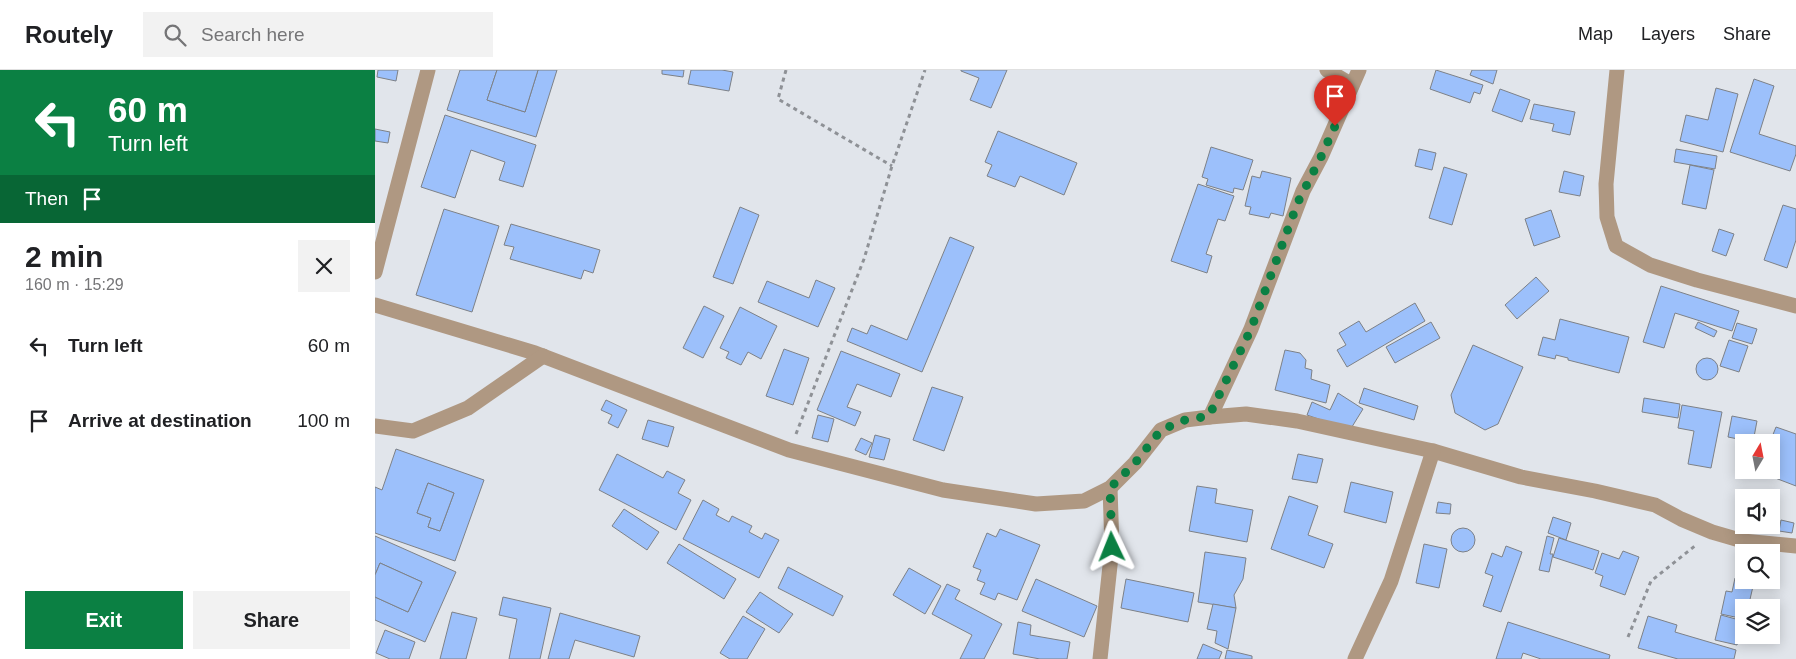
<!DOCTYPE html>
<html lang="en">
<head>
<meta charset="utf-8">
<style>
	body { margin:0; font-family:Arial,sans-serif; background:#f2f2f2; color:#202124; height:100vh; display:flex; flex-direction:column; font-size:19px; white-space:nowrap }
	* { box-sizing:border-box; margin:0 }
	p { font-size:16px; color:#757577 }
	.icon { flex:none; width:28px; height:28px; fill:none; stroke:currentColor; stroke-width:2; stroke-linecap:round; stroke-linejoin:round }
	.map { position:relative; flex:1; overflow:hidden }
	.side { display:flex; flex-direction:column; background:#fff; width:375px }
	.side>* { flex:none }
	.guide { background:#0b8043; color:#fff; overflow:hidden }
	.needle { width:32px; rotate:10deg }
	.tools { position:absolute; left:1360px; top:364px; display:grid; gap:10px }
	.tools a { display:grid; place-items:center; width:45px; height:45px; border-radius:0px; background:#fff; box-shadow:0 2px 12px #0003; font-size:25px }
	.pin { position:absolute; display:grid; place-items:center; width:42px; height:42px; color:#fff; margin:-51px -21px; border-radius:50% 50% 50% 0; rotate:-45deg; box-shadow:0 0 5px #0007 }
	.pin .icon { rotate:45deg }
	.me { position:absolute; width:55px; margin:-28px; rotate:358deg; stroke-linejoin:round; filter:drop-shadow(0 0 4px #0008) }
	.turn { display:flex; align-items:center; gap:18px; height:105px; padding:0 25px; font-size:22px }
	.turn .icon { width:65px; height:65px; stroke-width:2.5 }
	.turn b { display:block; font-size:35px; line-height:42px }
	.then { display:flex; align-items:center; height:48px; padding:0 25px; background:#0003; gap:10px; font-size:19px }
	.round { display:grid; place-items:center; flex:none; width:52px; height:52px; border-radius:0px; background:#f2f2f2 }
	.head { display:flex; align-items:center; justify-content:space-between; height:85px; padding:0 25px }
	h1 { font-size:30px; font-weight:700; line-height:38px }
	.cta { display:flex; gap:10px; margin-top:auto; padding:10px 25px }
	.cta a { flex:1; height:58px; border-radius:0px; background:#0b8043; color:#fff; font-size:20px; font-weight:700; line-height:58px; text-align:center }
	.cta a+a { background:#f2f2f2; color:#202124 }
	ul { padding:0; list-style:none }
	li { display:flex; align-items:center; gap:15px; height:75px; padding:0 25px }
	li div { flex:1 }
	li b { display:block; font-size:19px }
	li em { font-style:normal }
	header { display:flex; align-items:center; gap:30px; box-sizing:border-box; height:70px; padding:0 25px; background:#fff; border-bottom:1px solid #e0e0e0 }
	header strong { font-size:24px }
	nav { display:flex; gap:28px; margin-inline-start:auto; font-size:18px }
	.search { width:350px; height:45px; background:#f2f2f2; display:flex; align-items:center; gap:12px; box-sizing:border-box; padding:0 18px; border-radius:0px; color:#757577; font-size:19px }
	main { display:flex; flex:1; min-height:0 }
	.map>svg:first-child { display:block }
</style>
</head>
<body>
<header>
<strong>Routely</strong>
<div class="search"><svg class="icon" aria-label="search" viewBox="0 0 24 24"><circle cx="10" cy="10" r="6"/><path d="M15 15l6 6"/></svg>Search here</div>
<nav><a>Map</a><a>Layers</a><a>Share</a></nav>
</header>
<main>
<section class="side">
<div class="guide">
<div class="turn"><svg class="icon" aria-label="left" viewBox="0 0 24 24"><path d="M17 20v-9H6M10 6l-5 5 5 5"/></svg><div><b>60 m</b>Turn left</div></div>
<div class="then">Then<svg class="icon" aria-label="arrive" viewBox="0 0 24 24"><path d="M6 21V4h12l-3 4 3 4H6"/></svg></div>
</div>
<div class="head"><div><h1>2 min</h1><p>160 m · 15:29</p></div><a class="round"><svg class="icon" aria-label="close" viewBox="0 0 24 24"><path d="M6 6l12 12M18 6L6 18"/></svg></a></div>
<ul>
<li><svg class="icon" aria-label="left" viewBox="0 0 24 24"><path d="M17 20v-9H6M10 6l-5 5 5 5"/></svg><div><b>Turn left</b></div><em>60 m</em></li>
<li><svg class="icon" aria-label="arrive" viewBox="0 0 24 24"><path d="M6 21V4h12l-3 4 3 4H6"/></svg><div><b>Arrive at destination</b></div><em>100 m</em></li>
</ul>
<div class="cta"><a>Exit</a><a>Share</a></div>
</section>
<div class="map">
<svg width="1421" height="589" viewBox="0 0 1421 589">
	<rect width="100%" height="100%" fill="#e1e5eb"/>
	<g fill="#9cc0fb" stroke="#7d8187" fill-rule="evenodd">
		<polygon points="3,0 23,0 21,11 2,7"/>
		<polygon points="85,0 122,0 112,30 150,42 163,0 182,0 161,67 72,40"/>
		<polygon points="122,0 163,0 150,42 112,30"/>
		<polygon points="287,0 309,0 308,7 287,4"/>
		<polygon points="316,0 347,0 358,2 354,21 313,14"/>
		<polygon points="586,0 632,0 616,38 595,30 604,8 586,1"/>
		<polygon points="1061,0 1108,15 1105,24 1099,22 1095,33 1055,19"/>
		<polygon points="1097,0 1122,0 1118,14 1095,5"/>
		<polygon points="1379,9 1399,16 1384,64 1421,76 1421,84 1415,101 1355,82"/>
		<polygon points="1341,18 1363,24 1348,82 1305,71 1311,45 1333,50"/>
		<polygon points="1125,19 1155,30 1147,52 1117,41"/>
		<polygon points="1159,34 1200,42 1195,65 1177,61 1179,54 1155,49"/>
		<polygon points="70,45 161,75 148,117 124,110 130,92 96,80 80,128 46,117"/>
		<polygon points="0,59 15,62 13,73 0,71"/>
		<polygon points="623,61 702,93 689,125 645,106 640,117 612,106 617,95 610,92"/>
		<polygon points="836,77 878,90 868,120 859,118 858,123 831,115 833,109 827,107"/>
		<polygon points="1044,79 1061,83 1057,100 1040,96"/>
		<polygon points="1301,79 1342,86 1340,99 1299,92"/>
		<polygon points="1315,95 1339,100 1331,139 1307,134"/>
		<polygon points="1069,97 1092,104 1077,155 1054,148"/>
		<polygon points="887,101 916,108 908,146 896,143 894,148 874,144 876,137 870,136 877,106 885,108"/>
		<polygon points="1189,101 1209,106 1205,126 1184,122"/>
		<polygon points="823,114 859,126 850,151 843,149 831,184 837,186 832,203 796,191"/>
		<polygon points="1408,135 1421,139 1421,170 1412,198 1389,190"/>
		<polygon points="365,137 384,145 358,214 338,207"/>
		<polygon points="69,139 124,156 97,242 41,225"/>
		<polygon points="1176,140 1185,167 1159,176 1150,149"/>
		<polygon points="136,154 225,180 218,203 209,200 206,209 135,189 139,177 129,175"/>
		<polygon points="1344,159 1359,164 1351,186 1337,181"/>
		<polygon points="575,167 599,177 547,302 472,271 477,258 492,264 496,255 532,270"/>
		<polygon points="1161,207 1174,221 1142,249 1130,235"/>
		<polygon points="441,210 460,218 443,257 383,232 392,211 434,228"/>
		<polygon points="1286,216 1364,241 1357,261 1300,243 1289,278 1268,272"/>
		<polygon points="1040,233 1050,251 972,297 962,280 971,275 964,263 984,251 991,262"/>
		<polygon points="329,236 349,246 328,288 308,278"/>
		<polygon points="365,237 402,256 386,289 373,282 366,295 351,288 354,282 345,278"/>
		<polygon points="1185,249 1254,267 1244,303 1193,290 1193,288 1181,285 1180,289 1163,285 1168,267 1180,270"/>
		<polygon points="1056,252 1065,268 1020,293 1011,277"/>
		<polygon points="1323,252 1342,261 1339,267 1320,258"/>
		<polygon points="1362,253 1382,259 1377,274 1357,268"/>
		<polygon points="1354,270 1373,276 1364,302 1345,296"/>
		<polygon points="1098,275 1148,297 1123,354 1110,360 1080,343 1076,325"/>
		<polygon points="409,279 434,288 418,335 391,326"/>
		<polygon points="910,280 925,283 931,290 930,298 937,300 936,309 955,315 951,333 900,320"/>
		<polygon points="466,281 525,304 516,327 482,314 472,337 486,342 480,356 442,340"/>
		<circle cx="1332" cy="299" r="11"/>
		<polygon points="557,317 588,327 569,381 538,370"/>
		<polygon points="989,318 1043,336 1039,350 984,333"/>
		<polygon points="963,323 988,339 975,360 932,345 937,332 955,340"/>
		<polygon points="1269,328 1305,334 1303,348 1267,342"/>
		<polygon points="231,330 252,340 243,358 233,353 237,345 226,340"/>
		<polygon points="1307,335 1347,342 1336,398 1313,394 1319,361 1303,358"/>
		<polygon points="443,345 459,349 453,372 437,368"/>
		<polygon points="1357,346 1382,351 1378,372 1353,367"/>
		<polygon points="273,350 299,357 293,377 267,369"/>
		<polygon points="1401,357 1421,364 1421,416 1395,406 1400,395 1396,393 1395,372"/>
		<polygon points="500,365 515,369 509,390 494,387"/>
		<polygon points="486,368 497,373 491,385 480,380"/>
		<path d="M21 379 109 410 80 491 0 463V417L7 420ZM53 413 79 423 65 461 53 457 56 448 42 443Z"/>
		<polygon points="242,384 288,408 292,401 310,410 303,423 316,430 301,460 224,420"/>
		<polygon points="923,384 948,389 942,413 917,409"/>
		<polygon points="976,412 1018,422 1011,453 969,442"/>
		<polygon points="53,413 79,423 65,461 53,457 56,448 42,443"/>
		<polygon points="822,416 842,419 840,433 878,440 872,472 814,461"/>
		<polygon points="914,426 943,436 933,465 958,474 949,498 896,479"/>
		<polygon points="328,430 344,439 341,445 354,452 357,446 377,456 374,462 387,469 390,463 404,470 384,508 308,469"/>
		<polygon points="1063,432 1076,434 1075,444 1061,443"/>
		<polygon points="249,439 284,462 272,480 237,456"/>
		<polygon points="1178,447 1196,453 1191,470 1173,463"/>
		<polygon points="1406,450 1419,453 1417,463 1404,461"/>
		<circle cx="1088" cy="470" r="12"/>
		<polygon points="625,459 665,475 642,530 623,523 620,530 605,524 610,513 602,510 606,500 598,497 612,463 621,467"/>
		<polygon points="0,466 81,502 50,572 0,550 0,527 33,542 47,512 5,493 0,505"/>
		<polygon points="1172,466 1179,468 1175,484 1178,484 1174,502 1164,500"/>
		<polygon points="1184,468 1224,481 1218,500 1178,487"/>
		<polygon points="304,474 361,509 349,529 292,493"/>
		<polygon points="1049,474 1072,479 1064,518 1041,513"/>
		<polygon points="1131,476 1147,482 1126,542 1108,536 1118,506 1110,503 1117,483 1127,487"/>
		<polygon points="1248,481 1264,487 1250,525 1225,516 1228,506 1220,503 1227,483 1244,489"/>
		<polygon points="830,482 871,488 868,509 859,525 861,538 823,532"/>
		<polygon points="5,493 47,512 33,542 0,527 0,505"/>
		<polygon points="413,497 468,526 458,546 403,518"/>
		<polygon points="534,498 566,516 550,544 518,525"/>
		<polygon points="1360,508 1379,512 1373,538 1369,538 1369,549 1346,544 1351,521 1357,522"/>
		<polygon points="661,509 722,536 709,567 647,541"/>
		<polygon points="751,509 819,523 813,552 746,538"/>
		<polygon points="572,514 585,520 580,529 627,554 609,589 585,589 597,565 557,544"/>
		<polygon points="385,522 418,544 404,563 371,542"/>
		<polygon points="128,527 176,538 165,589 134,589 142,549 124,545"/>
		<polygon points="838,534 861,538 853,579 840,573 842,561 832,559"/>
		<polygon points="77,542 102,548 91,589 65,589"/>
		<polygon points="185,543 265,566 259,587 200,570 194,589 173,589"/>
		<polygon points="1346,545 1368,551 1362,575 1340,570"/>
		<polygon points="368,546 390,559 372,589 355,589 345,583"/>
		<polygon points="1273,546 1302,555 1300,562 1361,580 1359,589 1303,589 1263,578"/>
		<polygon points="643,552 656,555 655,565 695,572 692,589 665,589 638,584"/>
		<polygon points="1133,552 1235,585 1234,589 1166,589 1148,583 1146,589 1121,589"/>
		<polygon points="10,560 40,572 34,589 15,589 1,583"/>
		<polygon points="828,574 847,582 844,589 822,589"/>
		<polygon points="852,580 877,586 877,589 850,589"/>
	</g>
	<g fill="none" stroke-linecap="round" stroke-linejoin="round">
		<g stroke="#8e9196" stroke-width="3" stroke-dasharray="4 4" stroke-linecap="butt">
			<polyline points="411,0 403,29 517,96"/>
			<polyline points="421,364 489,189 517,96 550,0"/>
			<polyline points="1253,567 1276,511 1321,475"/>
		</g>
		<g stroke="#af9882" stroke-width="15">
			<polyline points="952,0 977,15"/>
			<polyline points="1242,0 1231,114 1232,147 1241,176 1275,195 1322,210 1421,236"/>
			<polyline points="0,202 53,0"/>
			<polyline points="0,235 160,283 414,380 568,420 661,434 709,431 735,418 760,393 786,360 810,350 835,347 871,344 922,351 1058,381 1146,407 1220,421 1280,435 1306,449 1337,462 1368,471 1421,476"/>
			<polyline points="835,347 876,259 928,121 946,87 984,0"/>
			<polyline points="0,356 38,361 93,338 168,286"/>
			<polyline points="725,589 737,477 735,418"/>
			<polyline points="980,589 1016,511 1058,381"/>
		</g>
	</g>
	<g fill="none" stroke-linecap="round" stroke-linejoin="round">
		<polyline stroke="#0b8043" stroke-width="9" stroke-dasharray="0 16.2" points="737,477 735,418 760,393 786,360 810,350 834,346 876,259 923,132 946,87 960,56"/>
	</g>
</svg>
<div class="tools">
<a><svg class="needle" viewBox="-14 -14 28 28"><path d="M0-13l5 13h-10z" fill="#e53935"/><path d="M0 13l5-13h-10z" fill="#757577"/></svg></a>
<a><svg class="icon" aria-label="sound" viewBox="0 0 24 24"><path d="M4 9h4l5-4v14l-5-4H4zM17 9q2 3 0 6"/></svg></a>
<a><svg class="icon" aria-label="search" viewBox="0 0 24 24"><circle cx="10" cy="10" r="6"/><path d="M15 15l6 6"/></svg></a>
<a><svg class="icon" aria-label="layers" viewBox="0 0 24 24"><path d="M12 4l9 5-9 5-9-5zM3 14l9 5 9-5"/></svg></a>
</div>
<div class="pin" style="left:960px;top:56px;background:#d93025"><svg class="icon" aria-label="arrive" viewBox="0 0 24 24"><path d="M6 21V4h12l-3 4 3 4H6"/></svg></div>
<svg class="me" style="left:737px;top:477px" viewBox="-20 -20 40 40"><path d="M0-17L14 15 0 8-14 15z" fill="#0b8043" stroke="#fff" stroke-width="4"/></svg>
</div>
</main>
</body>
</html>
